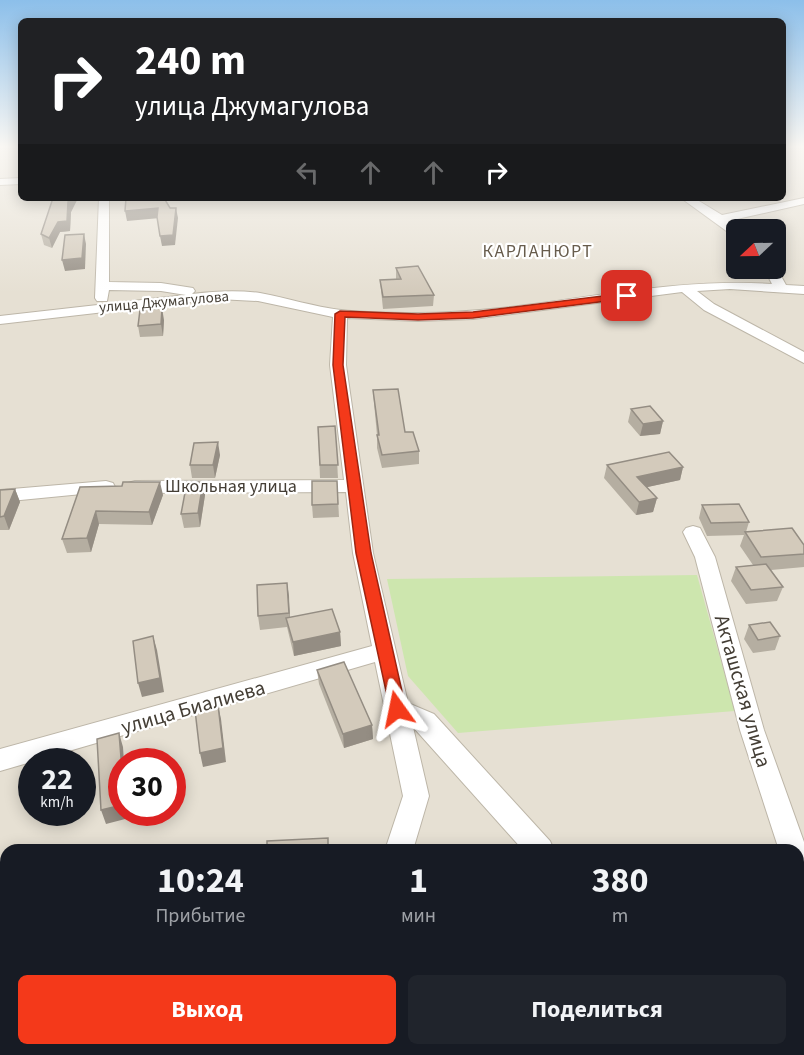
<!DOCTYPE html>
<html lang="ru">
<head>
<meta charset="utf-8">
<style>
	body { margin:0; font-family:"Source Sans 3",sans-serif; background:#20242c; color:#f1f3f6; height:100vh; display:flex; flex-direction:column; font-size:22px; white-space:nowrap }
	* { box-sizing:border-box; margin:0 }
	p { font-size:20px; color:#9ea1a6 }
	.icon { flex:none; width:33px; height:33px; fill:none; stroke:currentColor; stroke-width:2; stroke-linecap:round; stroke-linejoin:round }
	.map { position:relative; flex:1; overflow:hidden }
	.side { position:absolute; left:0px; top:844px; width:804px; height:212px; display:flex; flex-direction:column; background:#171b24; border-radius:18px 18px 0 0; box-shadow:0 3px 15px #0003 }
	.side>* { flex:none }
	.top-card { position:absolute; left:18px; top:18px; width:768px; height:183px; border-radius:9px; box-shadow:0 3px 15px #0003; background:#202124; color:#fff; overflow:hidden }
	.needle { width:39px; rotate:248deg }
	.fabs { position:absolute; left:726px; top:219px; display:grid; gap:12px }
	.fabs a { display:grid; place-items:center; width:60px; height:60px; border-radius:9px; background:#171b24; box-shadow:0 3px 15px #0003; font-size:30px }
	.speed { position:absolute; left:18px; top:748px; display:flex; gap:12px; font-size:30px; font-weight:700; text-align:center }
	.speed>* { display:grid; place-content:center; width:78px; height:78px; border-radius:50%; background:#171b24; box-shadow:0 3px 15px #0003; line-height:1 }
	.speed small { font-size:15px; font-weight:400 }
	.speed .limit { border:9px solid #d22; background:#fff; color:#111 }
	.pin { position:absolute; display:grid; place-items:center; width:51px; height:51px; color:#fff; margin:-26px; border-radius:12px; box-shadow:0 3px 9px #0006 }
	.me { position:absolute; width:66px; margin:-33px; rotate:348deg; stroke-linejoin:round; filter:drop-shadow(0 0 4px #0008) }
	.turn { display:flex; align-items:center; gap:21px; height:126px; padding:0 18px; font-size:27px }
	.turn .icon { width:78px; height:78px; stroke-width:2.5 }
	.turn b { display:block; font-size:42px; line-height:51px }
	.lanes { display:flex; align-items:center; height:57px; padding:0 18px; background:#0003; justify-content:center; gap:30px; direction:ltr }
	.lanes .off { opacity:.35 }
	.eta { display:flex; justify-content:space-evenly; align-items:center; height:102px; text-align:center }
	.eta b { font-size:36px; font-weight:700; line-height:42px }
	.cta { display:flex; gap:12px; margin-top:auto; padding:12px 18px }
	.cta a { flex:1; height:69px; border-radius:9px; background:#f4391a; color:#fff; font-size:24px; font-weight:700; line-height:69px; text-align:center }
	.cta a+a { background:#20242c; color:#f1f3f6 }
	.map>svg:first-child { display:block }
</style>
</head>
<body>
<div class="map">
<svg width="804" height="1055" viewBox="0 0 804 1055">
	<rect width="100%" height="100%" fill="#f2eee5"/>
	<path fill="#e6e0d3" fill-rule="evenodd" d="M0 146H21V198H783V146H804V1035L798 1034V850H6V1050H452L444 1055H0ZM736 230H776V268H736ZM32 762H82V813H32ZM122 762H172V813H122Z"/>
	<polygon fill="#cde6ae" points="697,575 735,711 458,733 408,676 387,579"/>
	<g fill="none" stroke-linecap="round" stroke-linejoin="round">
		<defs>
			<g id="street">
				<polygon points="21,178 21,184 0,185 0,179"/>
				<path d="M99 198H109V282L161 283 193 288 195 291 192 294C215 291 238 290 260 293 287 298 314 307 341 310 366 313 393 313 418 313 537 313 653 276 772 284L764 268 776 267 786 285 804 286V294L730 289 697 291 714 304 804 352V363L704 310 682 292 473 319 418 321 347 318 346 365 373 553 408 703 434 714 550 841 554 850H523L413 727 429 796 413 850H385L403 796 375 662 0 771V749L372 646 353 553 346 492 135 493 128 491 126 487 128 483 135 481 344 480 330 365 333 317 258 301 218 299 0 324V316L186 295 161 291 109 290 107 301H97L95 298Z"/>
				<polygon points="681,198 694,198 722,215 804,198 804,204 728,221 738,230 736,238"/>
				<polygon points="106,481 113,483 115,487 113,491 0,502 0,490"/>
				<polygon points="693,526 700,528 715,557 764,730 804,842 804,890 798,887 798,850 779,850 740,730 695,557 683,532 686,528"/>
				<rect x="798" y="959" width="6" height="32"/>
				<polygon points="218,1050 254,1050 252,1055 216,1055"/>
			</g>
		</defs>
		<use href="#street" stroke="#bdb6a8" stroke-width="2"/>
		<use href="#street" fill="#fff" fill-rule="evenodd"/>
	</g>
	<g fill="#b5aea1">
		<polygon points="53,198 78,198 71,212 70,231 60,232 52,248 44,245 41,234"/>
		<polygon points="396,268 434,295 433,306 383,309 380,280 396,279"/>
		<polygon points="164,320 163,336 140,337 138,326"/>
		<polygon points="373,390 419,451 419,464 382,468 377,448 377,435 374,403"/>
		<polygon points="631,409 663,421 660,434 640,436 628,422"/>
		<polygon points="335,426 338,478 320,478 318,427"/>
		<polygon points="220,455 215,478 192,478 190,465"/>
		<polygon points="607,465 683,467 680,480 647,487 657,498 653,512 636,515 604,478"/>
		<polygon points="337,481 339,517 313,518 312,505"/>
		<polygon points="203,482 205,495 200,527 184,528 181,514"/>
		<polygon points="80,487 163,495 152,525 99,524 91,552 67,553 62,539"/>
		<polygon points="15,489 20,502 9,530 0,530 0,490"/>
		<polygon points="702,505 749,522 746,532 804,554 804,567 771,570 783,587 777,601 746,604 731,581 736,567 753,565 740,546 744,535 707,536 699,518"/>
		<polygon points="287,583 290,618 340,632 341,646 294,656 287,627 260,630 258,616"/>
		<polygon points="749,625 780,636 775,650 753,653 744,639"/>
		<polygon points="317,670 372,725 373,739 344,748 319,684"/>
	</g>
	<g fill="#948d83">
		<polygon points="70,198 78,198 71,212 70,231 60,232 52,248 49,238"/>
		<polygon points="158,208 160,218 127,221 125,211"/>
		<polygon points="176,208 178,218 175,245 162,246 160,236"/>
		<polygon points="84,234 86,244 85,269 65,271 62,260"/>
		<polygon points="162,308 164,320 163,336 161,324"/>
		<polygon points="663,421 660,434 640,436 643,424"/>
		<polygon points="218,442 220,455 215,478 213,465"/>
		<polygon points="683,467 680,480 634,490 637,477"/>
		<polygon points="160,482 163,495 152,525 149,512"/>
		<polygon points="203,482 205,495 200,527 198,513"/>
		<polygon points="15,489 20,502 9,530 4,516"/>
		<polygon points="657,498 653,512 636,515 639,502"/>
		<polygon points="96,511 99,524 91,552 87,538"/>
		<polygon points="287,583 289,596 290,627 289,613"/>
		<polygon points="340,632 341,646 294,656 293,642"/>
		<polygon points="153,636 157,650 164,692 142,697 138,683"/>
		<polygon points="218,705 221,719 226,762 203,767 200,753"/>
		<polygon points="372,725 373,739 344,748 343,734"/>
		<polygon points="119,733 123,747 124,762 122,762 122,770"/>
		<polygon points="122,805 122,813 129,813 129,818 106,824 101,810"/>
	</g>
	<g fill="#d3cabb" stroke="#948d83" stroke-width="1.5">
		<polygon points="53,198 70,198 68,202 67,221 58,222 49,238 41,234"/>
		<polygon points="126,198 164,198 170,208 176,208 173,235 160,236 157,217 158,208 125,211"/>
		<polygon points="84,234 82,258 62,260 65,235"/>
		<polygon points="418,266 434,295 383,297 380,280 401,279 396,268"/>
		<polygon points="162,308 161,324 138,326 140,310"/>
		<polygon points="398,389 405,432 413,432 419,451 382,455 377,435 379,435 373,390"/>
		<polygon points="650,406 663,421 643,424 631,409"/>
		<polygon points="335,426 338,465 320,465 318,427"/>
		<polygon points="218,442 213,465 190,465 194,443"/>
		<polygon points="669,452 683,467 637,477 657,498 639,502 607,465"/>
		<polygon points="312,481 337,481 338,504 312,505"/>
		<polygon points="123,482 160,482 149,512 96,511 87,538 62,539 80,487 122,486"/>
		<polygon points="187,482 203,482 198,513 181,514"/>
		<polygon points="15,489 4,516 0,517 0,490"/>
		<polygon points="739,504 749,522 711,523 702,505"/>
		<polygon points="792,528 804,545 804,554 761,557 745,532"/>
		<polygon points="766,564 783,587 751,590 736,567"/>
		<polygon points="287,583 289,613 258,616 257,585"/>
		<polygon points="332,609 340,632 293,642 286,618"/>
		<polygon points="770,622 780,636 758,640 749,625"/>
		<polygon points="153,636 160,678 138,683 133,641"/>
		<polygon points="344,662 372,725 343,734 317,670"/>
		<polygon points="218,705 223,748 200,753 195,710"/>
		<polygon points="119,733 122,770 122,805 101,810 97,739"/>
		<polygon points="328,838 328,850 267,850 267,841"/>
	</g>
	<linearGradient id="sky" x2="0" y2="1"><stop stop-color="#8cbfea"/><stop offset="0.5" stop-color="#f9f7f3"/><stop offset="1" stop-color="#f9f7f3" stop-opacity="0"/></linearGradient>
	<rect width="804" height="293" fill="url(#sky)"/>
	<polygon fill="#f4391a" stroke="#9f2511" stroke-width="1.5" points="627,293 630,294 630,298 473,318 418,320 345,317 343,365 371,553 406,709 403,714 397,716 391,714 356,553 333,365 335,314 340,311 418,314 473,312"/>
	<g text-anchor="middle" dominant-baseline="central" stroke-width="4.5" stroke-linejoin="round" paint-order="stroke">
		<g font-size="15" fill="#443e35" stroke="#fff">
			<text transform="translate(164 302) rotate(-5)">улица Джумагулова</text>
		</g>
		<g font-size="18" letter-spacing="1.5" fill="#675c4c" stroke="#fff">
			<text x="538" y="251">КАРЛАНЮРТ</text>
		</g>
		<g font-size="18" fill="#443e35" stroke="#fff">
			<text x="231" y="486">Школьная улица</text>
		</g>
		<g font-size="21" fill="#443e35" stroke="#fff">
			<text transform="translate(743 691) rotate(74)">Акташская улица</text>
			<text transform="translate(193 707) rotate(-16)">улица Биалиева</text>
		</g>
	</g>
</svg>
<div class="fabs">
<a><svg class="needle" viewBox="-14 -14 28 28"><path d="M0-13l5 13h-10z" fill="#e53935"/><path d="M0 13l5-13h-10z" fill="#9ea1a6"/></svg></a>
</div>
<div class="speed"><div>22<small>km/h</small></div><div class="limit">30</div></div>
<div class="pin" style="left:627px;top:296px;background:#d93025"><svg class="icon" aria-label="arrive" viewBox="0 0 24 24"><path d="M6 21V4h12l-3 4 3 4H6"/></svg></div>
<svg class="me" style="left:397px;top:709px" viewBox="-20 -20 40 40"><path d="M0-17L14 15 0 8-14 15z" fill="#f4391a" stroke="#fff" stroke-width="4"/></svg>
<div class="top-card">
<div class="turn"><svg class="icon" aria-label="right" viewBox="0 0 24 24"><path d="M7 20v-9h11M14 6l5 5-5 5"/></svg><div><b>240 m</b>улица Джумагулова</div></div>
<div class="lanes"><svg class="icon off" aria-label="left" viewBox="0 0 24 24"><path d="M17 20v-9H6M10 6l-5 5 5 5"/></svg><svg class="icon off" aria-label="ahead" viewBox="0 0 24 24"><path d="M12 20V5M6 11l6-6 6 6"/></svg><svg class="icon off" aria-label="ahead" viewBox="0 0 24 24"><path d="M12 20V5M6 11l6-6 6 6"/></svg><svg class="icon" aria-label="right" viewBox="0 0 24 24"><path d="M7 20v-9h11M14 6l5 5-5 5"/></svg></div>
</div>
<section class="side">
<div class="eta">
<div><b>10:24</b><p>Прибытие</p></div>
<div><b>1</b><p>мин</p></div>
<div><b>380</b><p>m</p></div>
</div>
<div class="cta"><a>Выход</a><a>Поделиться</a></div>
</section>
</div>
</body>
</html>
